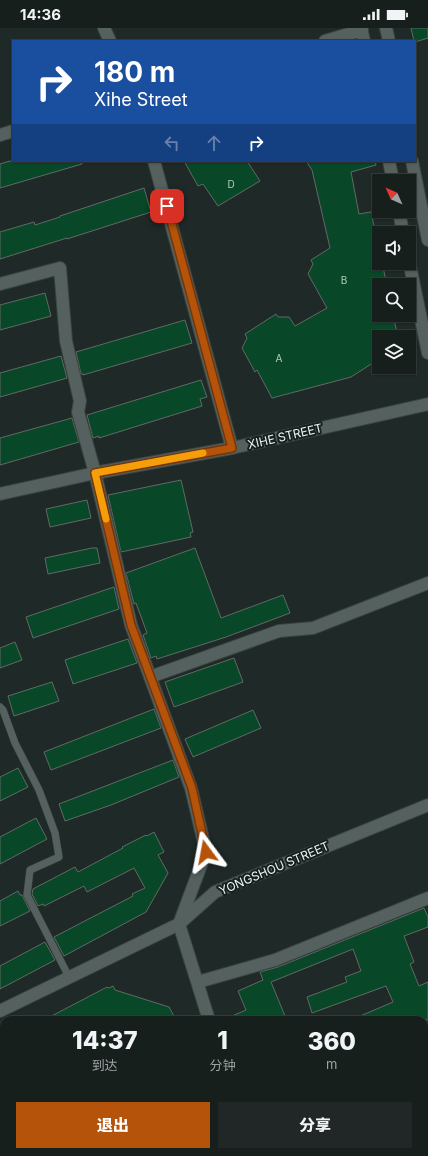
<!DOCTYPE html>
<html lang="zh">
<head>
<meta charset="utf-8">
<style>
	body { margin:0; font-family:Inter,"Noto Sans SC",sans-serif; background:#202726; color:#f1f3f6; height:100vh; display:flex; flex-direction:column; font-size:15px; white-space:nowrap }
	* { box-sizing:border-box; margin:0 }
	p { font-size:13px; color:#9ea2a4 }
	.icon { flex:none; width:22px; height:22px; fill:none; stroke:currentColor; stroke-width:2; stroke-linecap:round; stroke-linejoin:round }
	.map { position:relative; flex:1; overflow:hidden }
	.details { position:absolute; left:0px; top:988px; width:428px; height:140px; display:flex; flex-direction:column; background:#171f1d; border-radius:12px 12px 0 0; box-shadow:0 1px 3px #0004,0 0 0 1px #363d3b }
	.details>* { flex:none }
	.banner { position:absolute; left:12px; top:12px; width:404px; height:122px; border-radius:0px; box-shadow:0 1px 3px #0004,0 0 0 1px #363d3b; background:#1a4fa0; color:#fff; overflow:hidden }
	.needle { width:26px; rotate:315deg }
	.fabs { position:absolute; left:372px; top:146px; display:grid; gap:8px }
	.fabs a { display:grid; place-items:center; width:44px; height:44px; border-radius:0px; background:#171f1d; box-shadow:0 1px 3px #0004,0 0 0 1px #363d3b; font-size:20px }
	.pin { position:absolute; display:grid; place-items:center; width:34px; height:34px; color:#fff; margin:-17px; border-radius:8px; box-shadow:0 2px 6px #0006 }
	.me { position:absolute; width:44px; margin:-22px; rotate:347deg; stroke-linejoin:round; filter:drop-shadow(0 0 3px #0008) }
	.turn { display:flex; align-items:center; gap:14px; height:84px; padding:0 16px; font-size:18px }
	.turn .icon { width:52px; height:52px; stroke-width:2.5 }
	.turn b { display:block; font-size:28px; line-height:34px }
	.lanes { display:flex; align-items:center; height:38px; padding:0 16px; background:#0003; justify-content:center; gap:20px; direction:ltr }
	.lanes .off { opacity:.35 }
	.eta { display:flex; justify-content:space-evenly; align-items:center; height:68px; text-align:center }
	.eta b { font-size:24px; font-weight:800; line-height:28px }
	.cta { display:flex; gap:8px; margin-top:auto; padding:8px 16px }
	.cta a { flex:1; height:46px; border-radius:0px; background:#b45309; color:#fff; font-size:16px; font-weight:800; line-height:46px; text-align:center }
	.cta a+a { background:#202726; color:#f1f3f6 }
	.status { display:flex; justify-content:space-between; align-items:center; height:28px; padding:0 20px; background:#171f1d; direction:ltr }
	.status svg { height:11px; fill:currentColor }
	.map>svg:first-child { display:block }
</style>
</head>
<body>
<div class="status"><b>14:36</b><svg viewBox="0 0 49 12"><path d="M0 12V9h3v3zM5 12V6h3v6zM10 12V3h3v9zM15 12V0h3v12zM26 1h20v11H26zM47 4h2v5h-2z"/></svg></div>
<div class="map">
<svg width="428" height="1128" viewBox="0 0 428 1128">
	<rect width="100%" height="100%" fill="#1f2927"/>
	<g fill="#084728" stroke="#616a64">
		<polygon points="411,0 428,0 428,10 415,14 414,13"/>
		<polygon points="10,133 81,133 82,136 0,160 0,136"/>
		<polygon points="184,133 247,133 260,153 218,178 203,156 198,158"/>
		<polygon points="306,133 375,133 376,137 351,144 359,186 371,184 379,222 379,235 382,235 387,257 379,257 379,287 393,287 398,309 379,309 379,331 351,349 272,370 257,342 255,344 242,320 247,310 245,306 276,286 278,289 289,289 295,298 327,280 308,246 313,236 311,232 330,220 312,142"/>
		<polygon points="144,160 151,184 67,211 67,210 0,231 0,204 34,194 35,197 60,189 60,188"/>
		<polygon points="45,265 51,288 0,302 0,277"/>
		<polygon points="185,292 192,315 83,347 83,346 81,346 76,324"/>
		<polygon points="61,328 67,350 0,369 0,345"/>
		<polygon points="201,352 207,369 200,371 202,378 99,410 99,408 93,410 87,387"/>
		<polygon points="72,390 79,414 0,437 0,410"/>
		<polygon points="181,452 193,504 190,505 191,509 121,524 108,467"/>
		<polygon points="87,472 91,490 50,499 46,481"/>
		<polygon points="92,520 97,520 100,535 48,546 45,530"/>
		<polygon points="195,520 221,590 283,567 290,585 226,609 157,631 156,628 151,630 143,607 147,605 136,575 134,576 126,545"/>
		<polygon points="114,559 119,581 33,610 26,589"/>
		<polygon points="128,611 137,635 73,656 65,632"/>
		<polygon points="15,614 22,632 0,640 0,620"/>
		<polygon points="234,630 243,654 174,679 165,654"/>
		<polygon points="52,654 59,673 14,688 8,668"/>
		<polygon points="154,681 161,700 51,742 44,724"/>
		<polygon points="253,682 261,700 193,729 185,711"/>
		<polygon points="173,732 179,749 111,777 65,793 59,776"/>
		<polygon points="18,740 28,759 0,773 0,749"/>
		<polygon points="36,790 47,811 0,836 0,809"/>
		<polygon points="154,804 164,824 158,827 168,845 146,884 64,928 54,909 133,868 132,866 145,860 134,840 87,864 84,858 44,878 43,876 38,878 32,866 33,861 75,839 78,844 123,820 122,819 146,807 147,808"/>
		<polygon points="18,863 20,867 22,867 30,883 0,898 0,873"/>
		<polygon points="424,880 428,889 428,899 404,908 414,934 410,936 419,958 428,954 428,992 351,992 393,974 386,958 312,985 307,969 347,954 345,949 361,943 353,921 271,954 285,988 276,992 223,992 246,982 238,963 263,952 260,944 278,939"/>
		<polygon points="45,914 55,932 0,961 0,938"/>
		<polygon points="113,958 115,962 169,979 176,992 44,992 107,959 109,960"/>
	</g>
	<g fill="none" stroke-linecap="round" stroke-linejoin="round">
		<defs>
			<g id="lane">
				<polyline points="0,679 3,682 15,715 39,762 55,805 59,829 30,842 27,867 69,949"/>
				<polyline points="424,1092 428,1090"/>
				<polyline points="366,1124 367,1128"/>
				<polyline points="316,1128 330,1124"/>
			</g>
			<g id="street">
				<polyline points="104,0 110,13"/>
				<polyline points="325,13 362,2"/>
				<polyline points="0,107 13,103"/>
				<polyline points="154,133 232,420"/>
				<polyline points="0,256 60,240 66,313 80,373 78,384 95,445 131,597 191,760 206,824 179,896 209,992"/>
				<polyline points="0,466 95,445 232,420 428,376"/>
				<polyline points="150,649 279,603 313,600 428,555"/>
				<polyline points="198,954 275,932 428,870"/>
				<polyline points="0,983 179,896 215,864 428,777"/>
				<polyline points="424,1040 428,1039"/>
				<polyline points="246,1124 247,1128"/>
				<polyline points="118,1128 127,1124"/>
			</g>
			<g id="secondary">
				<polyline points="361,0 364,13"/>
				<polyline points="386,0 389,13"/>
				<polyline points="389,133 393,153"/>
				<polyline points="412,133 428,212"/>
				<polyline points="399,183 403,205"/>
				<polyline points="409,233 428,325"/>
			</g>
		</defs>
		<use href="#lane" stroke="#3b4442" stroke-width="8"/>
		<use href="#street" stroke="#3b4442" stroke-width="14"/>
		<use href="#secondary" stroke="#3b4442" stroke-width="14"/>
		<use href="#lane" stroke="#55615e" stroke-width="7"/>
		<use href="#street" stroke="#55615e" stroke-width="12"/>
		<use href="#secondary" stroke="#55615e" stroke-width="12"/>
	</g>
	<g fill="none" stroke-linecap="round" stroke-linejoin="round">
		<defs>
			<polyline id="route" points="167,178 232,420 95,445 131,597 192,760 206,824"/>
		</defs>
		<use href="#route" stroke="#753606" stroke-width="10"/>
		<use href="#route" stroke="#b45309" stroke-width="7"/>
		<polyline stroke="#f59e0b" stroke-width="7" points="106,491 95,445 203,425"/>
	</g>
	<g text-anchor="middle" dominant-baseline="central" stroke-width="4" stroke-linejoin="round" paint-order="stroke">
		<g font-size="10" fill="#b4cac0">
			<text x="231" y="156">D</text>
			<text x="344" y="252">B</text>
			<text x="279" y="330">A</text>
		</g>
		<g font-size="12" fill="#eef5f3" stroke="#16201e">
			<text transform="translate(285 408) rotate(-13)">XIHE STREET</text>
			<text transform="translate(274 840) rotate(-23)">YONGSHOU STREET</text>
		</g>
	</g>
</svg>
<div class="fabs">
<a><svg class="needle" viewBox="-14 -14 28 28"><path d="M0-13l5 13h-10z" fill="#e53935"/><path d="M0 13l5-13h-10z" fill="#9ea2a4"/></svg></a>
<a><svg class="icon" aria-label="sound" viewBox="0 0 24 24"><path d="M4 9h4l5-4v14l-5-4H4zM17 9q2 3 0 6"/></svg></a>
<a><svg class="icon" aria-label="search" viewBox="0 0 24 24"><circle cx="10" cy="10" r="6"/><path d="M15 15l6 6"/></svg></a>
<a><svg class="icon" aria-label="layers" viewBox="0 0 24 24"><path d="M12 4l9 5-9 5-9-5zM3 14l9 5 9-5"/></svg></a>
</div>
<div class="pin" style="left:167px;top:178px;background:#d93025"><svg class="icon" aria-label="arrive" viewBox="0 0 24 24"><path d="M6 21V4h12l-3 4 3 4H6"/></svg></div>
<svg class="me" style="left:206px;top:824px" viewBox="-20 -20 40 40"><path d="M0-17L14 15 0 8-14 15z" fill="#b45309" stroke="#fff" stroke-width="4"/></svg>
<div class="banner">
<div class="turn"><svg class="icon" aria-label="right" viewBox="0 0 24 24"><path d="M7 20v-9h11M14 6l5 5-5 5"/></svg><div><b>180 m</b>Xihe Street</div></div>
<div class="lanes"><svg class="icon off" aria-label="left" viewBox="0 0 24 24"><path d="M17 20v-9H6M10 6l-5 5 5 5"/></svg><svg class="icon off" aria-label="ahead" viewBox="0 0 24 24"><path d="M12 20V5M6 11l6-6 6 6"/></svg><svg class="icon" aria-label="right" viewBox="0 0 24 24"><path d="M7 20v-9h11M14 6l5 5-5 5"/></svg></div>
</div>
<section class="details">
<div class="eta">
<div><b>14:37</b><p>到达</p></div>
<div><b>1</b><p>分钟</p></div>
<div><b>360</b><p>m</p></div>
</div>
<div class="cta"><a>退出</a><a>分享</a></div>
</section>
</div>
</body>
</html>
